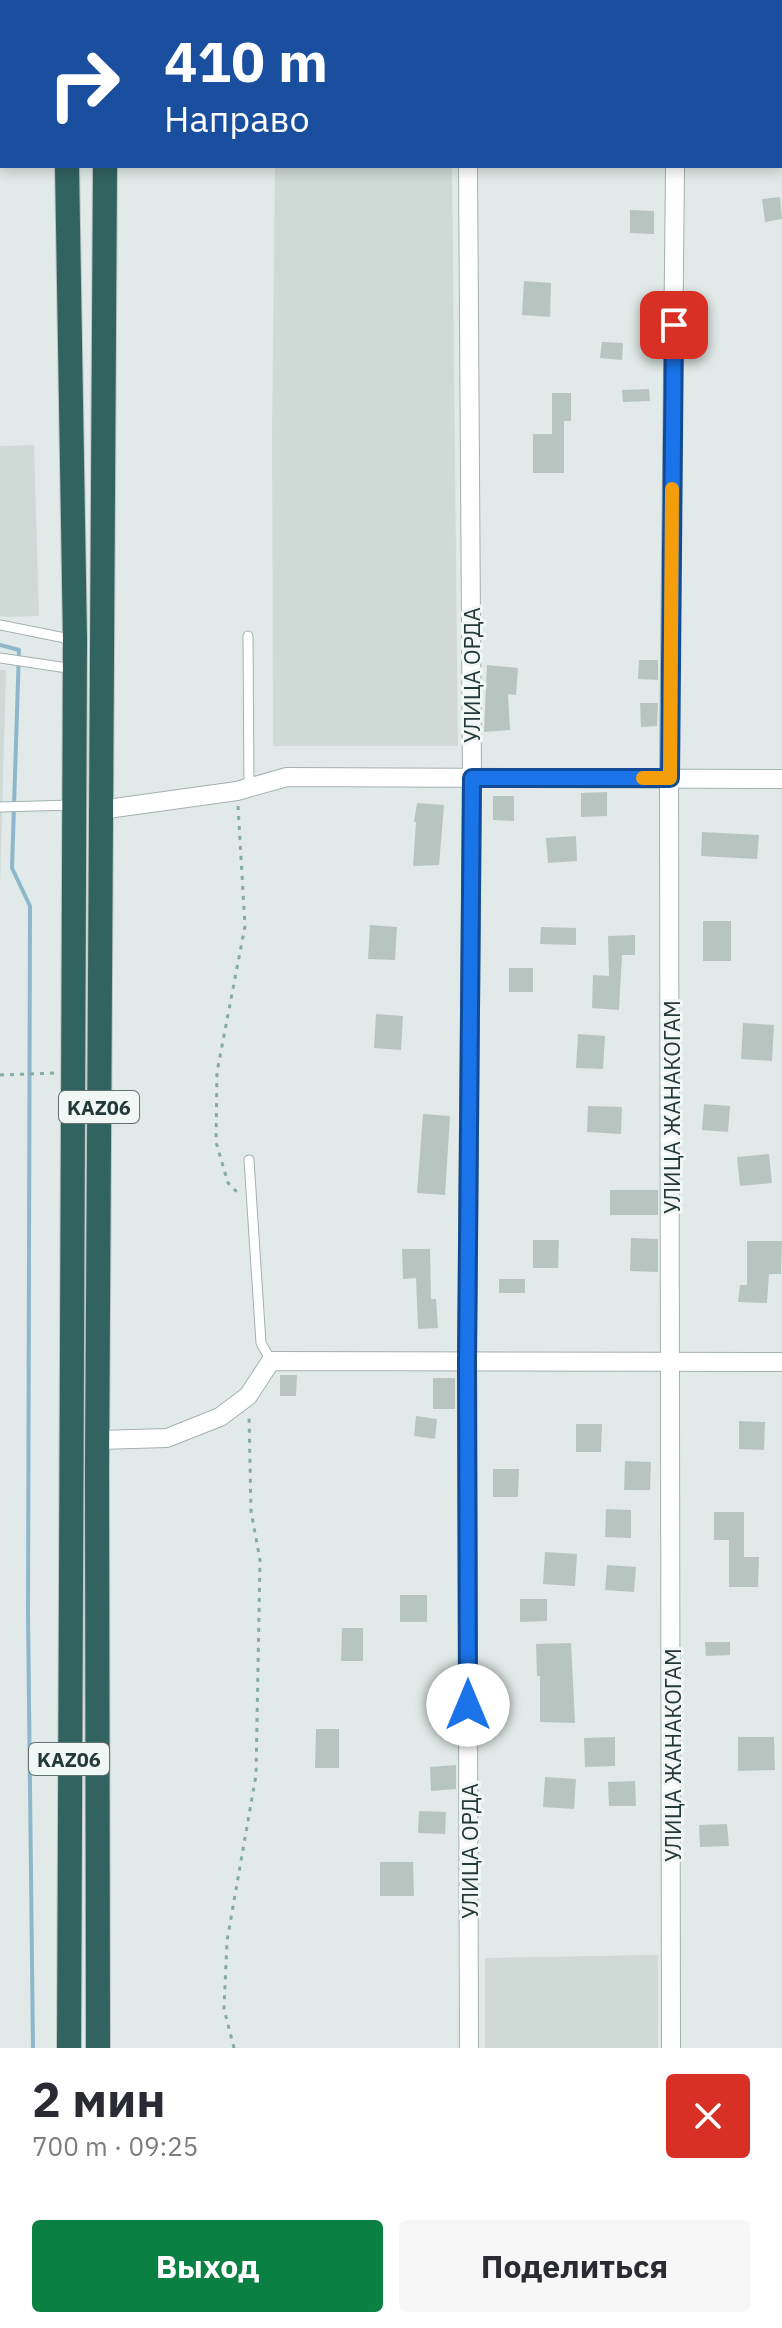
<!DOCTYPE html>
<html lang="ru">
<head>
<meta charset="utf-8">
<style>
	body { margin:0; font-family:"IBM Plex Sans",sans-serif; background:#f7f7f7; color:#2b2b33; height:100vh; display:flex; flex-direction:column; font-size:30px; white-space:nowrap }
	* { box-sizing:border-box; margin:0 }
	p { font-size:26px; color:#7c7c81 }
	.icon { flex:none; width:44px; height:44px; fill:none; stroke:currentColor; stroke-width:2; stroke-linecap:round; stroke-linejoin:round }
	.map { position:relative; height:2048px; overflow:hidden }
	.side { display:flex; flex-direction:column; background:#fff; flex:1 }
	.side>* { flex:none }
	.hud { position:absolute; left:0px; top:0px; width:782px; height:168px; box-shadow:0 4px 12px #0003; background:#1a4fa0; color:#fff; overflow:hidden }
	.pin { position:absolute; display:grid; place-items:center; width:68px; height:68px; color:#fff; margin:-34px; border-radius:16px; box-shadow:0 4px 12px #0006 }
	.me { position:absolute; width:88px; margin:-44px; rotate:0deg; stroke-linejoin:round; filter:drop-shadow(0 0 6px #0008) }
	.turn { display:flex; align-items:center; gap:28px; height:168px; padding:0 32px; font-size:36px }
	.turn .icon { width:104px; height:104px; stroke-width:2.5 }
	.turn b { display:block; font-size:56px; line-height:68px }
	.round { display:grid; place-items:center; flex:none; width:84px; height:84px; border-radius:8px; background:#f7f7f7 }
	.head { display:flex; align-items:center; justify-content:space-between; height:136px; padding:0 32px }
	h1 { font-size:48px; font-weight:700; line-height:60px }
	.action { display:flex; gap:16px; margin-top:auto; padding:16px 32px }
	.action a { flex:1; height:92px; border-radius:8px; background:#0b8043; color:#fff; font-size:32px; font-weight:700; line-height:92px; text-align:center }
	.action a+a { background:#f7f7f7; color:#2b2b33 }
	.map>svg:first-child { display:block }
</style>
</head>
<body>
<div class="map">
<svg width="782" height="2048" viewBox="0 0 782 2048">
	<rect width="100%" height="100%" fill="#e1eae8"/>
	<g fill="#cfdad7">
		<polygon points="275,166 452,166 458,746 273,746 272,431"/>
		<polygon points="34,445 39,616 7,617 0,616 0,446"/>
		<polygon points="0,670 6,670 0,888"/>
		<polygon points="658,1955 658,2048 485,2048 485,1958"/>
	</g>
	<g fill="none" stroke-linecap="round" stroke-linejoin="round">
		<polyline stroke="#8db8cb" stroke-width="4" points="0,645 19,650 12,868 30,906 28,1614 33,2048"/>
	</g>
	<g fill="#b7c5c1">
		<polygon points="780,197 782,219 765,222 762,199"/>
		<polygon points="630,210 654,211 654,234 630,233"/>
		<polygon points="524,281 551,283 550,317 522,315"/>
		<polygon points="602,342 623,343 622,360 600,358"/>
		<polygon points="649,389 650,401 623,402 622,390"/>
		<polygon points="552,393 571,393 571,421 564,421 564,473 533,473 533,434 552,434"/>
		<polygon points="639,660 658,660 658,680 638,679"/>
		<polygon points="487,665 518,668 516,695 508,694 510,730 484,732"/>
		<polygon points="640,703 658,703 657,726 641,727"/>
		<polygon points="607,792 607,816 581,817 581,793"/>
		<polygon points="493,796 514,796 514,821 493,820"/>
		<polygon points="417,803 444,805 439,865 413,866 416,822 414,822"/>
		<polygon points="702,832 759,835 757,859 701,856"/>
		<polygon points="576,836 577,861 548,863 546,838"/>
		<rect x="703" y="921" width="28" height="40"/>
		<polygon points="370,925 397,927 395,960 368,959"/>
		<polygon points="541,927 576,928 576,945 540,944"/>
		<polygon points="635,935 635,955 622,955 619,1010 592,1008 593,975 609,976 608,936"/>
		<rect x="509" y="968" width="24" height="24"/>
		<polygon points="376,1014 403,1016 401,1050 374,1048"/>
		<polygon points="743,1023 774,1025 772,1061 741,1059"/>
		<polygon points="578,1034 605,1036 603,1069 576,1068"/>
		<polygon points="704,1104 730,1106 728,1132 702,1130"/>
		<polygon points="588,1106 622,1107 621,1134 587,1132"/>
		<polygon points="423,1114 450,1116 445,1195 417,1193"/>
		<polygon points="769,1154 772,1183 740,1186 737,1157"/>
		<rect x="610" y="1190" width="48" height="25"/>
		<polygon points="631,1238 658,1239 658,1272 630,1271"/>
		<polygon points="533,1240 559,1240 558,1268 533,1268"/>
		<polygon points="747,1241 782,1241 781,1274 769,1274 767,1303 738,1302 740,1285 747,1285"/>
		<polygon points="402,1249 430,1249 431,1299 436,1299 438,1328 418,1329 416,1278 403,1279"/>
		<rect x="499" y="1279" width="26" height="14"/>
		<polygon points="280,1375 297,1375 296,1396 280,1396"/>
		<rect x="433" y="1378" width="22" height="31"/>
		<polygon points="416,1416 437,1419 435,1439 414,1436"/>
		<polygon points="739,1421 765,1422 764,1450 739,1449"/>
		<polygon points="576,1424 602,1424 601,1452 576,1452"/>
		<polygon points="625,1461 651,1462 650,1490 624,1490"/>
		<polygon points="493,1469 519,1469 518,1497 493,1497"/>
		<polygon points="606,1509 631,1510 631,1538 605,1537"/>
		<polygon points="714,1512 744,1512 744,1557 759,1557 758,1587 729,1587 729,1540 714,1540"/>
		<polygon points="545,1552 577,1554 575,1586 543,1584"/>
		<polygon points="607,1565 636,1567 634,1592 605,1590"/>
		<rect x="400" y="1595" width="27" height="27"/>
		<polygon points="520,1599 547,1599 547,1621 520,1622"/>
		<polygon points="342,1628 363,1628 363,1661 341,1661"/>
		<polygon points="705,1642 730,1642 730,1655 706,1656"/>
		<polygon points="571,1643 575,1723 540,1722 540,1676 537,1676 536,1644"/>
		<polygon points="431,1699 456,1700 456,1718 431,1717"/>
		<polygon points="316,1729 339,1729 339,1768 315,1768"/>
		<polygon points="615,1737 615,1766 585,1767 584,1738"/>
		<polygon points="738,1737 774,1737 775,1770 738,1771"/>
		<polygon points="456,1765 456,1789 431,1791 430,1767"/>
		<polygon points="545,1777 576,1779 574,1809 543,1807"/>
		<polygon points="635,1781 636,1806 609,1806 608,1782"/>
		<polygon points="419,1811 446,1812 445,1834 418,1833"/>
		<polygon points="727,1824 729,1846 700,1847 699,1825"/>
		<polygon points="380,1862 413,1862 414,1896 380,1896"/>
	</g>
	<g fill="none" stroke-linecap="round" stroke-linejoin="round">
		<defs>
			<g id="lane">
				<polyline points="0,625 75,640"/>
				<polyline points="248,636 249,787"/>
				<polyline points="0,658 74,669"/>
				<polyline points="0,807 73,805"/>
				<polyline points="249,1160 261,1343 271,1361"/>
			</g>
			<g id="street">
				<polyline points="468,166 472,778 467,1362 469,2048"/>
				<polyline points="100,810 237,791 287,777 782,779"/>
				<polyline points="98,1440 167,1438 220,1417 248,1396 271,1361 782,1362"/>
				<polyline points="671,2048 669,769 675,166"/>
			</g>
			<g id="highway">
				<polyline points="48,0 49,2"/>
				<polyline points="69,2 69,0"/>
				<polyline points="105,2 105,0"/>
				<polyline points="170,2 172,0"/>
				<polyline points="67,166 75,640 69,2048"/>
				<polyline points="98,2048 97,1470 105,166"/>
			</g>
		</defs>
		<use href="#lane" stroke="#a4b1af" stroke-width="11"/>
		<use href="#street" stroke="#a4b1af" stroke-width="20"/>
		<use href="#highway" stroke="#bdc4c3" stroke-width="26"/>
		<g stroke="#84aba5" stroke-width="3" stroke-dasharray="4 6" stroke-linecap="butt">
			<polyline points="300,0 325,2"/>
			<polyline points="229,2 236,0"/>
			<polyline points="780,121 782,120"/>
			<polyline points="238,806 245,926 217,1072 216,1142 228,1183 239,1194"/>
			<polyline points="0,1075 56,1073"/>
			<polyline points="234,2048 224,2009 227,1941 256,1775 260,1560 251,1511 249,1415"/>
		</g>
		<use href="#lane" stroke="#fff" stroke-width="9"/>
		<use href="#street" stroke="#fff" stroke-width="18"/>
		<use href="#highway" stroke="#316361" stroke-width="24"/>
	</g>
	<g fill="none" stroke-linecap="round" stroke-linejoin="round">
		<defs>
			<polyline id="route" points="468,1705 467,1362 472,778 670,778 674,325"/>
		</defs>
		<use href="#route" stroke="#114b97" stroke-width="20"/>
		<use href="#route" stroke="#1a73e8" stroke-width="14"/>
		<polyline stroke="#f59e0b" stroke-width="14" points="643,778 670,778 672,489"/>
	</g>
	<g text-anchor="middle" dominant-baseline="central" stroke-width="6" stroke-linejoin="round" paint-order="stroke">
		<g fill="#f1f7f5" stroke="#617270" stroke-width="2">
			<rect x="59" y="1091" width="80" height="32" rx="6"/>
			<rect x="29" y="1743" width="80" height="32" rx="6"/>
		</g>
		<g font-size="20" font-weight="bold" fill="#233937">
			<text x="99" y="1107">KАZ06</text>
			<text x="69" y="1759">KАZ06</text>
		</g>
		<g font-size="22" fill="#233937" stroke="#f1f7f5">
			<text transform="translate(471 675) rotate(-90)">УЛИЦА ОРДА</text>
			<text transform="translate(671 1107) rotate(-90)">УЛИЦА ЖАНАКОГАМ</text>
			<text transform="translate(672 1755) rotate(-90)">УЛИЦА ЖАНАКОГАМ</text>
			<text transform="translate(469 1851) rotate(-90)">УЛИЦА ОРДА</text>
		</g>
	</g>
</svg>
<div class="pin" style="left:674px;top:325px;background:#d93025"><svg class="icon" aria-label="arrive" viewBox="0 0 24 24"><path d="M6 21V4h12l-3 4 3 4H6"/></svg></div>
<svg class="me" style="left:468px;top:1705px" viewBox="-20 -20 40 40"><circle r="19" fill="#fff"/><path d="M0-13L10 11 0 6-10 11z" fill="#1a73e8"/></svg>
<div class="hud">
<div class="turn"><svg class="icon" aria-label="right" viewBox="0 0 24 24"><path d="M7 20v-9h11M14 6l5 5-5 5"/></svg><div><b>410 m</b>Направо</div></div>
</div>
</div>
<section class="side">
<div class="head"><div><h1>2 мин</h1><p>700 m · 09:25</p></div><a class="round" style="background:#d93025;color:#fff"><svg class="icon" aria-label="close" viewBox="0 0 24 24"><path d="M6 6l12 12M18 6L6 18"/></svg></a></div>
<div class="action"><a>Выход</a><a>Поделиться</a></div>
</section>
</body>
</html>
